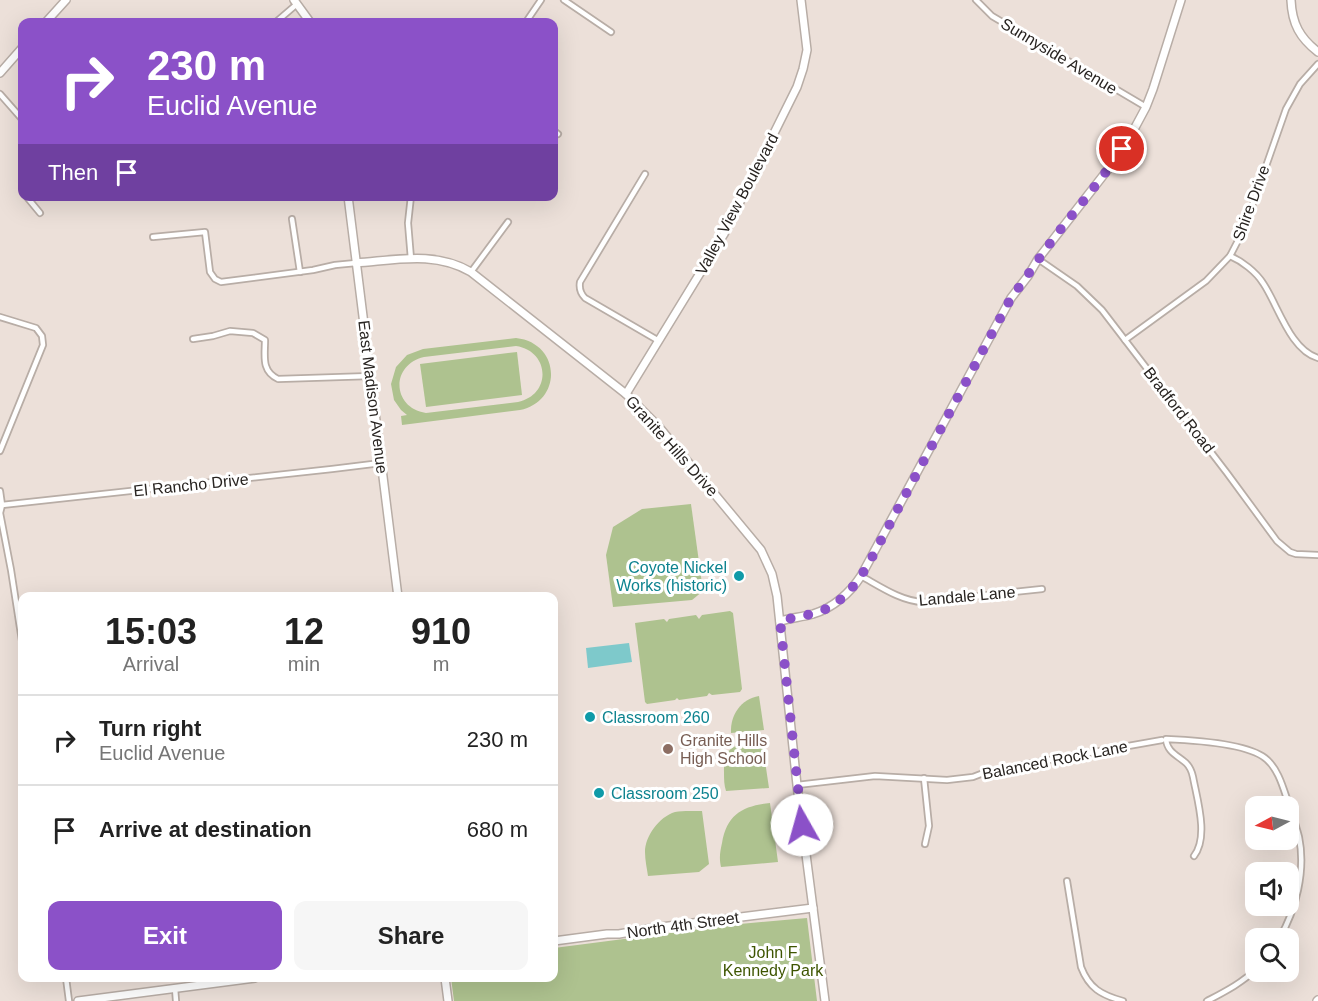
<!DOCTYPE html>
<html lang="en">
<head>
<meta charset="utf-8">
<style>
	body { margin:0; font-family:Helvetica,sans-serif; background:#f6f6f6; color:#222; height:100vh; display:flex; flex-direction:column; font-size:22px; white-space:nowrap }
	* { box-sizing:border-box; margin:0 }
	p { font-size:20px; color:#767676 }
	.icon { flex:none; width:33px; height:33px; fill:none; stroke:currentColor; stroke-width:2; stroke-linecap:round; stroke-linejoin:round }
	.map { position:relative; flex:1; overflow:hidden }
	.sheet { position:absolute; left:18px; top:592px; width:540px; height:390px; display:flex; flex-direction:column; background:#fff; border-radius:12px; box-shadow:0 6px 24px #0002 }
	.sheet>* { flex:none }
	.banner { position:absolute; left:18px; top:18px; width:540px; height:183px; border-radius:12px; box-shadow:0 6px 24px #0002; background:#8b51c8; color:#fff; overflow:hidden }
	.needle { width:39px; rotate:263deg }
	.controls { position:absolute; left:1245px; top:796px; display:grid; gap:12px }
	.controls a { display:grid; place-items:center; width:54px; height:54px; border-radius:12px; background:#fff; box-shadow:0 6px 24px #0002; font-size:30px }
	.pin { position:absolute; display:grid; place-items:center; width:51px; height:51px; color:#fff; margin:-26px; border:3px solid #fff; border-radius:50%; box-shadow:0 2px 6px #0007 }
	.me { position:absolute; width:66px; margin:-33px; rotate:353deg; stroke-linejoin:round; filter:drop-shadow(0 0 4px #0008) }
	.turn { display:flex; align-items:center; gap:21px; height:126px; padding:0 30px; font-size:27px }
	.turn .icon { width:78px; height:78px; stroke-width:2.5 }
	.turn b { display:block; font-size:42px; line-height:51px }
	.then { display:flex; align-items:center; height:57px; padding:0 30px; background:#0003; gap:12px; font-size:22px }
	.eta { display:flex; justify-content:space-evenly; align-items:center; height:102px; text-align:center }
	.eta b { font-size:36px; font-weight:700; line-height:42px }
	.button { display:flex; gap:12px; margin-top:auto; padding:12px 30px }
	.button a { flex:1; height:69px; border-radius:12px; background:#8b51c8; color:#fff; font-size:24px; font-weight:700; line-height:69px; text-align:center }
	.button a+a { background:#f6f6f6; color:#222 }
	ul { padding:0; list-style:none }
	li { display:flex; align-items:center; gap:18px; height:90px; padding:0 30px; border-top:2px solid #e0e0e0 }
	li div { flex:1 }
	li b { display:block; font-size:22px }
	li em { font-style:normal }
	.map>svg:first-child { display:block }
</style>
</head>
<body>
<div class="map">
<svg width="1318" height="1001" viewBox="0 0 1318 1001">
	<rect width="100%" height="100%" fill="#ece0d9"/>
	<g fill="#aec28f" fill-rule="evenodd">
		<path d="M516 338C561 343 563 401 520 410L402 425 401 416 407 415 401 410 394 400 391 384 396 367 407 355 423 349ZM516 346C550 351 552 395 518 402L426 413C392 408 390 365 424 357Z"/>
		<polygon points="517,352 522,395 426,407 420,364"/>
		<polygon points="691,504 703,591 692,600 613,607 606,555 613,527 642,509"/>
		<polygon points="730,611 733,613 742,689 740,692 712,695 709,693 707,696 679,700 677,698 675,700 647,704 645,702 635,623 664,619 667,622 669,619 696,615 699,619 702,615"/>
		<path d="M759 696 764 730 731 733C730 715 741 699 759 696Z"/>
		<path d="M762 741 769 788 726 791C724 785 724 779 724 772 723 744 738 744 762 741Z"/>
		<path d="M770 803 778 862 721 867C719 858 720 852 722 843 727 814 743 806 770 803Z"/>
		<path d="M689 811H702L709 864 699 872 648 876C647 869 645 860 645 852 645 836 659 817 675 812 679 811 685 811 689 811Z"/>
		<polygon points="807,918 817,1001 454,1001 451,978 554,978 554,948 740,924"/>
	</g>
	<polygon fill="#7ec9cb" points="629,643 632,662 588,668 586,648"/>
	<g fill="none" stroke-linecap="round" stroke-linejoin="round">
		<defs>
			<g id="street">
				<polyline points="564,0 611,32"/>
				<polyline points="976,0 992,16 1146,107"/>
				<polyline points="276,22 297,4"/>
				<polyline points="526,22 541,0"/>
				<polyline points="0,94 22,119"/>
				<polyline points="554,131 558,134"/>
				<path d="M645 174 580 282C579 288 580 293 585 298L659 341"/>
				<polyline points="26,196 40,213"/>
				<polyline points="292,219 300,272"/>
				<polyline points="153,237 205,232 210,272 215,279 221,282 313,270 335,265 356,263"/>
				<path d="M1230 256C1242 261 1256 272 1263 283 1278 305 1290 350 1318 358"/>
				<polyline points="411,259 408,223 411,196"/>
				<polyline points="1038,259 1077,286 1102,310 1227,473 1277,541 1290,552 1296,554 1318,555"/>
				<polyline points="471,272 508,222"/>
				<polyline points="0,317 36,328 42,336 43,345 0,451"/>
				<path d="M193 339 213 336 230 331 253 333 265 340C265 356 261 371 278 379L371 376"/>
				<polyline points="1125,340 1206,281 1230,256 1244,229 1286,109 1300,84 1318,64"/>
				<polyline points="0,491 2,505 0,513 11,570 22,641"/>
				<polyline points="2,505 332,469 381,463"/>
				<path d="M861 576C881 587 901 601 923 602L1042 589"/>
				<polyline points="924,778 929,826 925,844"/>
				<polyline points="797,785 875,776 947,780 973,777 986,772 1049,760 1162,740"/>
				<path d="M1194 856C1209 837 1197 799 1193 777 1192 772 1190 767 1186 763 1177 755 1167 752 1166 739 1190 740 1246 743 1265 758 1278 768 1283 787 1288 802 1292 814 1296 825 1299 837 1306 871 1296 910 1279 939"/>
				<path d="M1067 881 1081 967C1089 988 1101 995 1123 1001"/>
				<polyline points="66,978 69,1001"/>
				<polyline points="175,988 176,1001"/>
				<path d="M1207 1001C1224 992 1242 983 1256 969"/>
			</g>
			<g id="secondary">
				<polyline points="294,0 310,22"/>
				<path d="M1291 0C1292 24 1300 38 1318 52"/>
				<polyline points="46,22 66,0"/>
				<polyline points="0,73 22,48"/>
				<polyline points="348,196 398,597"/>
				<path d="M356 263C397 260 435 251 471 272L626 394 659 427 761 550 772 574 777 596 797 785 825 1001"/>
				<polyline points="626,394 724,234 797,87 803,69 807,50 801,0"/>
				<path d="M780 621C791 618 802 617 813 614 833 608 850 593 861 576L1011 298 1028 276 1038 259 1109 168 1131 135 1146 107 1153 89 1181 0"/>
				<polyline points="554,941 607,934 619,934 653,928 813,908"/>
				<polyline points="445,978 448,1001"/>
				<polyline points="78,1001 255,978"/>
				<polyline points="1317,1001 1318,1000"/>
			</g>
		</defs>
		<use href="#street" stroke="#b8ada6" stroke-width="8"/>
		<use href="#secondary" stroke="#b8ada6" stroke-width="10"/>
		<use href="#street" stroke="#fff" stroke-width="4.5"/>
		<use href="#secondary" stroke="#fff" stroke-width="7"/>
	</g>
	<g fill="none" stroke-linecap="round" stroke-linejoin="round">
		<path stroke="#8b51c8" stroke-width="10" stroke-dasharray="0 18" d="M802 825 780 621C794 617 808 616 821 611 844 602 858 582 870 561L1011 298C1027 277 1041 255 1057 234 1079 206 1102 179 1122 149"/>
	</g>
	<g fill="#0f9aa8" stroke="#fff" stroke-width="2">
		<circle cx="739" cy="576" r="6"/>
		<circle cx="590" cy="717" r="6"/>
		<circle cx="599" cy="793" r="6"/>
	</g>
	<circle fill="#8d6e63" stroke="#fff" stroke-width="2" cx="668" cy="749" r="6"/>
	<g text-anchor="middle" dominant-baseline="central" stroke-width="6" stroke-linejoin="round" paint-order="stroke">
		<g font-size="16" fill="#282421" stroke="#fff">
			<text transform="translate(1059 56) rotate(31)">Sunnyside Avenue</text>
			<text transform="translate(1251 203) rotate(-70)">Shire Drive</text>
			<text transform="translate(737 204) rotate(-62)">Valley View Boulevard</text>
			<text transform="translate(373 397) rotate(83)">East Madison Avenue</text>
			<text transform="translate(1179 410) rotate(52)">Bradford Road</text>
			<text transform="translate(672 446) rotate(48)">Granite Hills Drive</text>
			<text transform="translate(191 485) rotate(-6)">El Rancho Drive</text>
			<text transform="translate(967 596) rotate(-5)">Landale Lane</text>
			<text transform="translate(1055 760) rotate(-11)">Balanced Rock Lane</text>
			<text transform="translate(683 925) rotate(-8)">North 4th Street</text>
		</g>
		<g font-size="16" fill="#0d838f" stroke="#fff" text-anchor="start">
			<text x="727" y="567" text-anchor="end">Coyote Nickel<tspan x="727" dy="18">Works (historic)</tspan></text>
			<text x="602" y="717">Classroom 260</text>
			<text x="611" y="793">Classroom 250</text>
		</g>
		<g font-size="16" fill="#785e54" stroke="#fff" text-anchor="start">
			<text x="680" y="740">Granite Hills<tspan x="680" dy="18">High School</tspan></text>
		</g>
		<g font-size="16" fill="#3e5501" stroke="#fff">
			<text x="773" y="952">John F<tspan x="773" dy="18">Kennedy Park</tspan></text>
		</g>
	</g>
</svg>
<div class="controls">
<a><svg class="needle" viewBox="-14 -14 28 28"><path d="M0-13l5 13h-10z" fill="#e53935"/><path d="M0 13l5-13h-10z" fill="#767676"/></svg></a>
<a><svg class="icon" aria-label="sound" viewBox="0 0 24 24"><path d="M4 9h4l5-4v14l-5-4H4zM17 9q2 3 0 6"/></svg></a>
<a><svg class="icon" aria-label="search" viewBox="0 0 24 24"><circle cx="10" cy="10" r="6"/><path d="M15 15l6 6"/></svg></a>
</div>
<div class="pin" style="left:1122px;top:149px;background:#d93025"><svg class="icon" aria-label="arrive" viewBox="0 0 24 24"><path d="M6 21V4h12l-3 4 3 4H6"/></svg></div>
<svg class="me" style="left:802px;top:825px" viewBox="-20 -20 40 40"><circle r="19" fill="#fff"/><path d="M0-13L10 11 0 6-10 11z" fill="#8b51c8"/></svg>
<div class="banner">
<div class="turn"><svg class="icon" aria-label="right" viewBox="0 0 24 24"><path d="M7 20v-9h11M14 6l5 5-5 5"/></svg><div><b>230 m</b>Euclid Avenue</div></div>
<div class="then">Then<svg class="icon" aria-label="arrive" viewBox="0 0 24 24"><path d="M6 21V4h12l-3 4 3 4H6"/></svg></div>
</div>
<section class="sheet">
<div class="eta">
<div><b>15:03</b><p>Arrival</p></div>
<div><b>12</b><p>min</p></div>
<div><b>910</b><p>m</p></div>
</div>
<ul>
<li><svg class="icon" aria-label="right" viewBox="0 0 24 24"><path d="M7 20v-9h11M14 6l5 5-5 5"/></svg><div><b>Turn right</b><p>Euclid Avenue</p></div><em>230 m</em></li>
<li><svg class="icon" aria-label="arrive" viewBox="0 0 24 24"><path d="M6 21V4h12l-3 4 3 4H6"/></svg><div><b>Arrive at destination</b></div><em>680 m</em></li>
</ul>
<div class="button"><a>Exit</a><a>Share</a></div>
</section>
</div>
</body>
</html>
